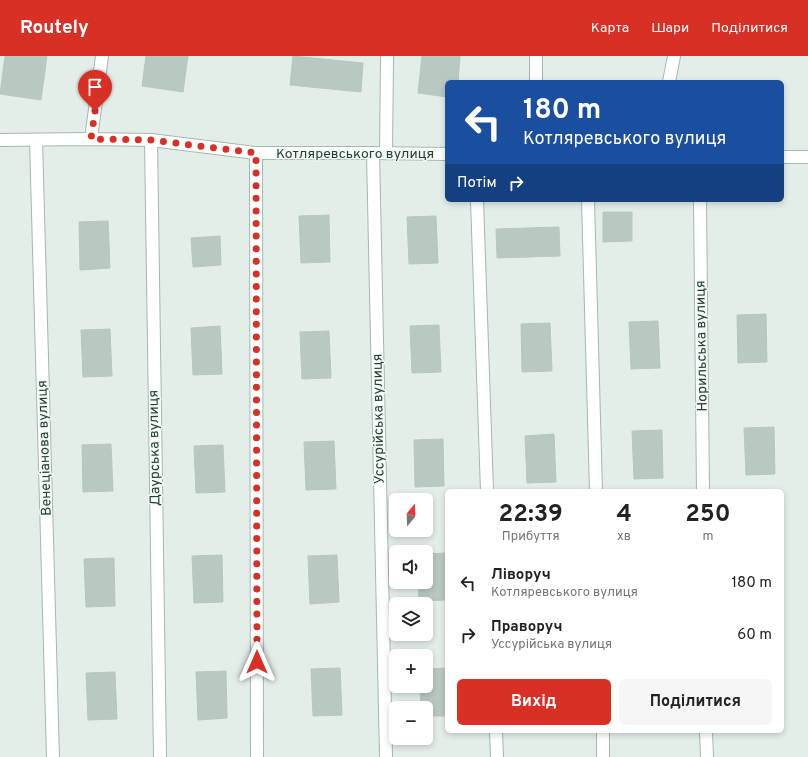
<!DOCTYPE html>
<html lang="uk">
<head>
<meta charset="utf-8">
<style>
	body { margin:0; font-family:Overpass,sans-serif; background:#f6f6f6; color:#222; height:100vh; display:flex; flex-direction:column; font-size:15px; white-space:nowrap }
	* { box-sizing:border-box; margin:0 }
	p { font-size:13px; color:#767676 }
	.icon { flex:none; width:22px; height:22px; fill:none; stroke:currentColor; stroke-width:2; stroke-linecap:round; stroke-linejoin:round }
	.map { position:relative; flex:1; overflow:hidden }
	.drawer { position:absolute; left:445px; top:433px; width:339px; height:244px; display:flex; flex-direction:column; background:#fff; border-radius:6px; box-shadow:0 2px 6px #0003 }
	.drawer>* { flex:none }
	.hud { position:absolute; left:445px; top:24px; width:339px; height:122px; border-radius:6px; box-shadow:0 2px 6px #0003; background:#1a4fa0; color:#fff; overflow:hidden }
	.needle { width:26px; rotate:19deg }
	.controls { position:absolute; left:389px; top:437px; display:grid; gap:8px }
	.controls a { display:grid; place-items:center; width:44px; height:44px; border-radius:6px; background:#fff; box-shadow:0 2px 6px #0003; font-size:20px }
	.pin { position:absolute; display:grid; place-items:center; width:34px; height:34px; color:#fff; margin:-41px -17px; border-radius:50% 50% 50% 0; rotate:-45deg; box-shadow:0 0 4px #0007 }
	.pin .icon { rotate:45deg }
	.me { position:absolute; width:44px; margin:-22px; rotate:0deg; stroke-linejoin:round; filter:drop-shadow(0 0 3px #0008) }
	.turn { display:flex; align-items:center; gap:14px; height:84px; padding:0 12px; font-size:18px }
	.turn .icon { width:52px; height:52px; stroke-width:2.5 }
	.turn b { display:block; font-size:28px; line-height:34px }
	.then { display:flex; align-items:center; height:38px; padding:0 12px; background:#0003; gap:8px; font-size:15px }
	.eta { display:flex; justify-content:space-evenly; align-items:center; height:68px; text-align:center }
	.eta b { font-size:24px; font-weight:700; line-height:28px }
	.button { display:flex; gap:8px; margin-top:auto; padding:8px 12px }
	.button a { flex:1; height:46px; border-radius:6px; background:#d93025; color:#fff; font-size:16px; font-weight:700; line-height:46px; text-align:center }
	.button a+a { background:#f6f6f6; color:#222 }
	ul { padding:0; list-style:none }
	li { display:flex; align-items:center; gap:12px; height:52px; padding:0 12px }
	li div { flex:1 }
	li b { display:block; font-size:15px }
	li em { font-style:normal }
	header { display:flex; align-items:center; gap:24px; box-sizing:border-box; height:56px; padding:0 20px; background:#d93025; color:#fff }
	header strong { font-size:19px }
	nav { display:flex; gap:22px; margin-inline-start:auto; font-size:14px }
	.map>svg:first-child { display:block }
</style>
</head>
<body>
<header>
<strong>Routely</strong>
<nav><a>Карта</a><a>Шари</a><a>Поділитися</a></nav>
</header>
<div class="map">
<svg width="808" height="701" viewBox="0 0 808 701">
	<rect width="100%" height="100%" fill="#e4eee9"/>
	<g fill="#b9c9c1" stroke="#b6c8bf">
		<polygon points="5,0 47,0 41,44 0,38"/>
		<polygon points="146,0 188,0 183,36 142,30"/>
		<polygon points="293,0 363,7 361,36 290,29"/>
		<polygon points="422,0 460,0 458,26 447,26 447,41 418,37"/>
		<polygon points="603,156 632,156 632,185 603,186"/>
		<polygon points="329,159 330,206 301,207 299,160"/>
		<polygon points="436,160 438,207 409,208 407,161"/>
		<polygon points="108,165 110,212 80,214 79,166"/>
		<polygon points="559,171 560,200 497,202 496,173"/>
		<polygon points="220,180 221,209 193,211 191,182"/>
		<polygon points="766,258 767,306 738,307 737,259"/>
		<polygon points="658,265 660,312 631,313 629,266"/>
		<polygon points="550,267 552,315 522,316 521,268"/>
		<polygon points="439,269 441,316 412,317 410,270"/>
		<polygon points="220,270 222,318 193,319 191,272"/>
		<polygon points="110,273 112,320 83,321 81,274"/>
		<polygon points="329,275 331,322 302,323 300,276"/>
		<polygon points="774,371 775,418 746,419 744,372"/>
		<polygon points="662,374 663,422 634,423 632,375"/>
		<polygon points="554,378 556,426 527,427 525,380"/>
		<polygon points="443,383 444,430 415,431 414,384"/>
		<polygon points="334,385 336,433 306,434 304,386"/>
		<polygon points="111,388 113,435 83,436 82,389"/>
		<polygon points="223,389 225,436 196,437 194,390"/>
		<polygon points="447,497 447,544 419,545 418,526 426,526 426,498"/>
		<polygon points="222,499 223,546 194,547 192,500"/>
		<polygon points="337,499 339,546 310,548 308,500"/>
		<polygon points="114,502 115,550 86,551 84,503"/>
		<polygon points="340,612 342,659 313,660 311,613"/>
		<polygon points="447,612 447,660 426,660 426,652 421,652 420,630 426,630 426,613"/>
		<polygon points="226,615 227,662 198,664 196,616"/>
		<polygon points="115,616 117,663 88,664 86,617"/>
	</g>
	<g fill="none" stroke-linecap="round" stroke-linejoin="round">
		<defs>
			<g id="street">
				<polyline points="536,26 536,0"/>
				<polyline points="669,26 674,0"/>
				<polyline points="91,83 102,0"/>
				<polyline points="36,84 53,701"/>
				<polyline points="151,84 160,701"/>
				<polyline points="256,97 257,701"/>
				<polyline points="373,97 386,701"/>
				<polyline points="386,97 387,0"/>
				<polyline points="477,144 487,435"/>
				<polyline points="588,144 596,435"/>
				<polyline points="700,144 703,435"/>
				<polyline points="496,675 497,701"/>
				<polyline points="603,675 603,701"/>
				<polyline points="706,675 707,701"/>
			</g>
			<g id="secondary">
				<polyline points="0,84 91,83 151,84 256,97 373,97 447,98"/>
				<polyline points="782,101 808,101"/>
			</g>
		</defs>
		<use href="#street" stroke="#a6b7af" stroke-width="14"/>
		<use href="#secondary" stroke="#a2bbaf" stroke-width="14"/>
		<use href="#street" stroke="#fff" stroke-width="12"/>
		<use href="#secondary" stroke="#fff" stroke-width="12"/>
	</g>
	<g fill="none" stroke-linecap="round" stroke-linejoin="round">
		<polyline stroke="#d93025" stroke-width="7" stroke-dasharray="0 12.6" points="95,55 91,83 151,84 256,97 257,606"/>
	</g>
	<g text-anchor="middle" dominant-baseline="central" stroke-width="3" stroke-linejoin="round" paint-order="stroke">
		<g font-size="14" fill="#224135" stroke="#f5faf7">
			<text x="355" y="98">Котляревського вулиця</text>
			<text transform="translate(702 290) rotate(-91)">Норильська вулиця</text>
			<text transform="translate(379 363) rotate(-91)">Уссурійська вулиця</text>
			<text transform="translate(45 392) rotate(-92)">Венеціанова вулиця</text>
			<text transform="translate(155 392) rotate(-91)">Даурська вулиця</text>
		</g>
	</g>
</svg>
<div class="controls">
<a><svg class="needle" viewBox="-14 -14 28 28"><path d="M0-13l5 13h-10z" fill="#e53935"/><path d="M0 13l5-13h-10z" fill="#767676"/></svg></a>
<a><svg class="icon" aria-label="sound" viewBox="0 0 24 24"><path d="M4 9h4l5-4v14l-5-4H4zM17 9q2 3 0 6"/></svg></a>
<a><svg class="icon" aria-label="layers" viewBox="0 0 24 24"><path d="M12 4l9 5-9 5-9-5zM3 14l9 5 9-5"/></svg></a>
<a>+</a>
<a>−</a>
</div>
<div class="pin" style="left:95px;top:55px;background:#d93025"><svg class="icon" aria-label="arrive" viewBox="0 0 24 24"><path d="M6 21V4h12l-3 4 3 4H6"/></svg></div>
<svg class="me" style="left:257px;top:606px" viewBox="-20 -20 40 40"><path d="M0-17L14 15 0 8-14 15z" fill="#d93025" stroke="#fff" stroke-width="4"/></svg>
<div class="hud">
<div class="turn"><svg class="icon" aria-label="left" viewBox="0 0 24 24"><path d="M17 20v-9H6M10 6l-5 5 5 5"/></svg><div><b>180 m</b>Котляревського вулиця</div></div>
<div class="then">Потім<svg class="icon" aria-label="right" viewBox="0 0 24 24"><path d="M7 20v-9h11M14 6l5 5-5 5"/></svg></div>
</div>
<section class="drawer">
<div class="eta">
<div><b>22:39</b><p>Прибуття</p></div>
<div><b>4</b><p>хв</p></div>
<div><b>250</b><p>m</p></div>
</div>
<ul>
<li><svg class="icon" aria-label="left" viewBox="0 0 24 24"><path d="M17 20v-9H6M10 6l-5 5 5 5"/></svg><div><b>Ліворуч</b><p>Котляревського вулиця</p></div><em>180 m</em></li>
<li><svg class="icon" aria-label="right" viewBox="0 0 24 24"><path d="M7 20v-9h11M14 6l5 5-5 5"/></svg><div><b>Праворуч</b><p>Уссурійська вулиця</p></div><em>60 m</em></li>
</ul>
<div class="button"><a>Вихід</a><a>Поділитися</a></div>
</section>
</div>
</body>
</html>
